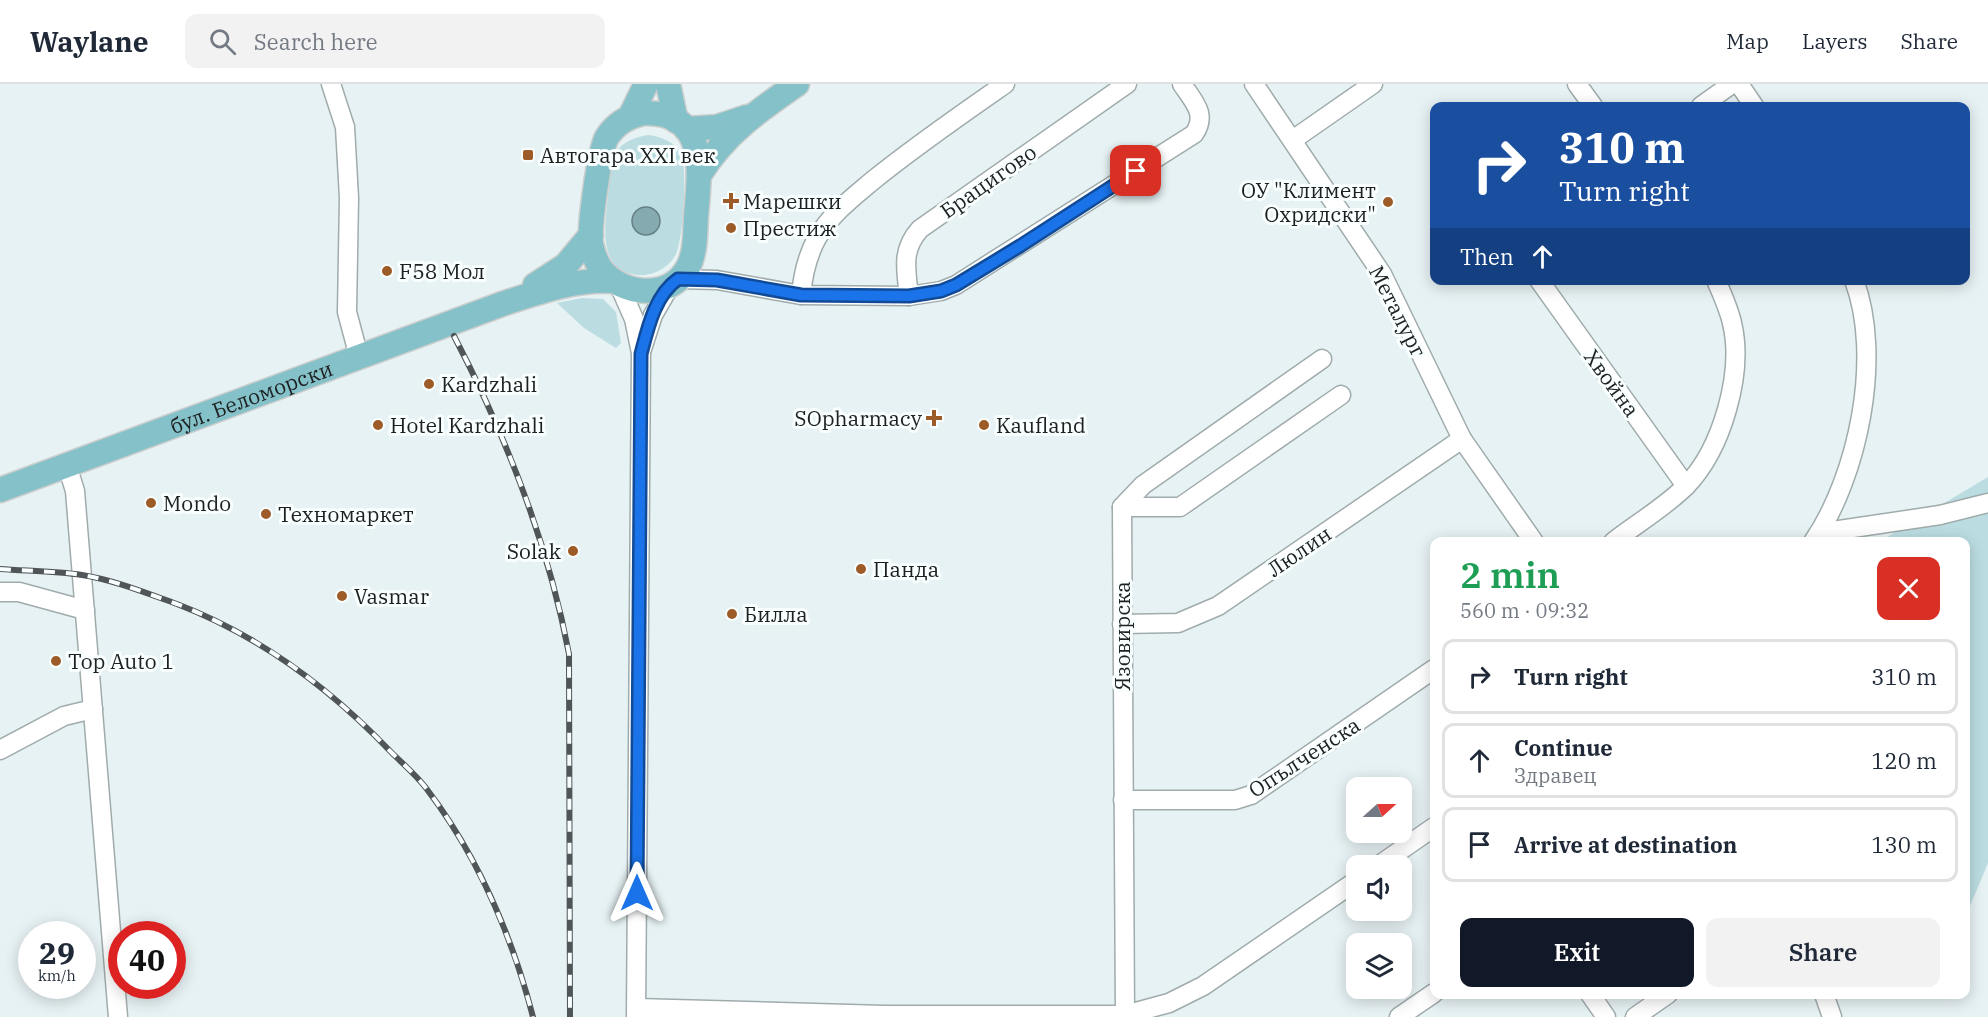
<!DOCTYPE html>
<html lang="en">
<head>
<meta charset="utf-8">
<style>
	body { margin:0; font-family:"IBM Plex Serif",serif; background:#f2f2f3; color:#1f2937; height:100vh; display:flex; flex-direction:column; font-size:22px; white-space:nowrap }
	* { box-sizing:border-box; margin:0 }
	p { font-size:20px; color:#747a83 }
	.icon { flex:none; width:33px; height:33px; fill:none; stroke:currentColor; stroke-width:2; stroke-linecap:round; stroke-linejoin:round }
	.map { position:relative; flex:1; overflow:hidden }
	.drawer { position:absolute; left:1430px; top:453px; width:540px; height:462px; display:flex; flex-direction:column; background:#fff; border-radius:12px; box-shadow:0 3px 15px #0003 }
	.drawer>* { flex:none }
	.hud { position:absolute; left:1430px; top:18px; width:540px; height:183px; border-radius:12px; box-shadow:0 3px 15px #0003; background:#1a4fa0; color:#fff; overflow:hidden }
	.needle { width:39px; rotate:69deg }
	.controls { position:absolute; left:1346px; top:693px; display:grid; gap:12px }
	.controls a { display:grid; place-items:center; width:66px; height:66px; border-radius:12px; background:#fff; box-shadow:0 3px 15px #0003; font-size:30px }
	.speed { position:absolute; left:18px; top:837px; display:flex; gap:12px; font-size:30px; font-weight:700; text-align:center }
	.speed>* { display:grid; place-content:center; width:78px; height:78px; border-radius:50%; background:#fff; box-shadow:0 3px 15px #0003; line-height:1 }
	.speed small { font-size:15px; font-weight:400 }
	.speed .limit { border:9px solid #d22; background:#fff; color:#111 }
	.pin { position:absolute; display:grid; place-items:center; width:51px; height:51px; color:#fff; margin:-26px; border-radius:12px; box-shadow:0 3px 9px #0006 }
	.me { position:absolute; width:66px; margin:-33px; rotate:0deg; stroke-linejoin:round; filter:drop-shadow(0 0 4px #0008) }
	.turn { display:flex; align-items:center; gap:21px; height:126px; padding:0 30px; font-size:27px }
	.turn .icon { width:78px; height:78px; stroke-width:2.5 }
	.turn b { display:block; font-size:42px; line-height:51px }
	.then { display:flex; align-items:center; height:57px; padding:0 30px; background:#0003; gap:12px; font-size:22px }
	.round { display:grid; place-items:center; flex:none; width:63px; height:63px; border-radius:12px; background:#f2f2f3 }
	.head { display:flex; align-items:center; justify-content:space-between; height:102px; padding:0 30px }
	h1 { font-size:36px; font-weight:600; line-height:45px; color:#1e9e55 }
	.action { display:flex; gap:12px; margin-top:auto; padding:12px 30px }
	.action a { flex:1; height:69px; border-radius:12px; background:#111827; color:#fff; font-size:24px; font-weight:600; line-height:69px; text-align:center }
	.action a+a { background:#f2f2f3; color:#1f2937 }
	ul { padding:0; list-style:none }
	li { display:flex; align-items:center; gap:18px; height:75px; margin:0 12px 9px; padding:0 18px; border:3px solid #e0e1e3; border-radius:12px }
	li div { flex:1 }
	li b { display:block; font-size:22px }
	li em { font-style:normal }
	header { display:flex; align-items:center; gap:36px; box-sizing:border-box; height:84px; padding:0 30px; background:#fff; border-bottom:2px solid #e0e1e3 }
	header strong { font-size:28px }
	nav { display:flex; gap:33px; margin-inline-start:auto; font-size:21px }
	.search { width:420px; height:54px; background:#f2f2f3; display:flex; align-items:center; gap:15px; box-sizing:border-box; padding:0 21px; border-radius:12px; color:#747a83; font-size:22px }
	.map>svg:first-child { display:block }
</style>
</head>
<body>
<header>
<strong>Waylane</strong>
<div class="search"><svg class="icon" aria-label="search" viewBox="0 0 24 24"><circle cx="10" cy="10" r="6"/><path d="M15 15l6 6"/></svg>Search here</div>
<nav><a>Map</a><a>Layers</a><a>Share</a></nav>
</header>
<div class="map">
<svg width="1988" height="933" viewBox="0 0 1988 933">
	<rect width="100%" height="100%" fill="#e7f2f4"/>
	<g fill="#bbdde1">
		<path d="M648 51C662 53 674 57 681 71 688 85 683 155 676 170 670 182 656 191 642 191 596 191 605 142 608 112 610 97 608 77 619 64 627 56 637 53 648 51Z"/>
		<polygon points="582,214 603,215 616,228 621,259 616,264 584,244 557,219"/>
		<polygon points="1988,393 1988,779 1965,834 1965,458 1879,458"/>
	</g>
	<circle fill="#85abb0" stroke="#668185" stroke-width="1.5" cx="646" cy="137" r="14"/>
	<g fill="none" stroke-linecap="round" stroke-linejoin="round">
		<defs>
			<g id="minor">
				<polyline points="331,0 345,43 349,114 347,228 359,273"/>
				<path d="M1127 0 920 145C901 166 906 185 909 212L941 207 956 201 1194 50C1208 30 1193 17 1182 0"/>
				<polyline points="1254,0 1382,190 1462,355 1534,458"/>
				<polyline points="1577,0 1593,22"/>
				<polyline points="1739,0 1754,22"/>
				<polyline points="1701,22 1732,0"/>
				<polyline points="1294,55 1373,0"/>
				<polyline points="678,195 717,196 801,211 909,212"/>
				<polyline points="1539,196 1686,402"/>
				<polyline points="619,201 634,235 641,269 636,933"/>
				<path d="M801 211C803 190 807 172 817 154 830 131 852 114 871 98 914 63 959 32 1005 0"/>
				<polyline points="642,265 653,231 671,200"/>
				<polyline points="67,381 75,407 118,933"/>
				<polyline points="1122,423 1180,423 1341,311"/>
				<path d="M1613 458C1636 440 1665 423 1686 402 1722 365 1744 289 1732 239 1729 225 1722 210 1716 196"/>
				<path d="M1813 458C1858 392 1883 273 1854 196"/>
				<polyline points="1818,458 1819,449 1940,431 1988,419"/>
				<polyline points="0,508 19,508 85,526"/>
				<polyline points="1122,540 1178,539 1218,522 1462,355"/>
				<polyline points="0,666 64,632 93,625"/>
				<polyline points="1123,716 1235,716 1251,711 1434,585"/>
				<polyline points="1378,782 1434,743"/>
				<polyline points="1590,910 1606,933"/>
				<polyline points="1824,910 1832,933"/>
				<polyline points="637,924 884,931 1125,931 1169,919 1203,902 1356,797"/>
				<polyline points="1125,931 1122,423 1143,401 1322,275"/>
				<polyline points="1399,933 1434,909"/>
				<polyline points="1635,933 1668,910"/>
			</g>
			<g id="major">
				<polyline points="668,0 676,37"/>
				<path d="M644 29C708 28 700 87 696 132 695 149 696 170 687 185 668 217 621 211 601 185 596 178 593 169 591 160 589 143 599 67 607 53 616 39 629 32 644 29Z"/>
				<polyline points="630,33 646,0"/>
				<polyline points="686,45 717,43 747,33"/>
				<path d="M700 90C724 51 759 26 797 0"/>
				<polyline points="535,201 566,181 591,151"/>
				<path id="s1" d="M0 406 502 220C539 208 574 195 613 197"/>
			</g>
		</defs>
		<use href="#minor" stroke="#a0abac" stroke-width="21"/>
		<use href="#major" stroke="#cdcece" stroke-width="27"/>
		<use href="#minor" stroke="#fff" stroke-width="18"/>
		<use href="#major" stroke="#85c1c8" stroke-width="24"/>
		<defs>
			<g id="rail">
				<path d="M454 252C506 352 548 459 569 570L570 933"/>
				<path d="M0 485C27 487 55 487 82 491 114 496 146 509 177 520 260 552 330 604 391 668 403 680 416 691 426 704 477 771 512 852 533 933"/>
			</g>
		</defs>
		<use href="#rail" stroke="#505557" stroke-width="6"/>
		<use href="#rail" stroke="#f9fefe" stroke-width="4" stroke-dasharray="11" stroke-linecap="butt"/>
	</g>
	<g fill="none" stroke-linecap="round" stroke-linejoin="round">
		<defs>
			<path id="route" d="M637 809 641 270C648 243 655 211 678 195L717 196 801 211 909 212 941 207 956 201 1020 162 1136 87"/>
		</defs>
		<use href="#route" stroke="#114b97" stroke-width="15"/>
		<use href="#route" stroke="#1a73e8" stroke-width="10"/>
	</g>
	<g fill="#9c5b27" stroke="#f9fefe" stroke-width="2">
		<rect x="522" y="65" width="12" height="12" rx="3"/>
		<path d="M728 108h6v6h6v6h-6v6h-6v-6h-6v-6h6z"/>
		<circle cx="1388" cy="118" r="6"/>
		<circle cx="731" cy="144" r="6"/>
		<circle cx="387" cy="187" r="6"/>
		<circle cx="429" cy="300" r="6"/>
		<path d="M931 325h6v6h6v6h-6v6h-6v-6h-6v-6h6z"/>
		<circle cx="378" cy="341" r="6"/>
		<circle cx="984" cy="341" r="6"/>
		<circle cx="151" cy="419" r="6"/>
		<circle cx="266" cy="430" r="6"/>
		<circle cx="573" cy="467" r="6"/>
		<circle cx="861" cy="485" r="6"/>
		<circle cx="342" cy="512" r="6"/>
		<circle cx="732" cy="530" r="6"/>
		<circle cx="56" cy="577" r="6"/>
	</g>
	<g text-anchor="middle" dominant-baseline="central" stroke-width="6" stroke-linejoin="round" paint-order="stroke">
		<g font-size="21" fill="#1c2021" stroke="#f9fefe" text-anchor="start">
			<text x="540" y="71">Автогара XXI век</text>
			<text x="1376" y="106" text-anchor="end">ОУ "Климент<tspan x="1376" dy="24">Охридски"</tspan></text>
			<text x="743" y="117">Марешки</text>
			<text x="743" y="144">Престиж</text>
			<text x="399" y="187">F58 Mол</text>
			<text x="441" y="300">Kardzhali</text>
			<text x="922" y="334" text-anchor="end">SOpharmacy</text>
			<text x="390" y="341">Hotel Kardzhali</text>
			<text x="996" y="341">Kaufland</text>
			<text x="163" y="419">Mondo</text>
			<text x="278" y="430">Техномаркет</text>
			<text x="561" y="467" text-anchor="end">Solak</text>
			<text x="873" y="485">Панда</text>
			<text x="354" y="512">Vasmar</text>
			<text x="744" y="530">Билла</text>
			<text x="68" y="577">Top Auto 1</text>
		</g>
		<g font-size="21" fill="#1c2021" stroke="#f9fefe">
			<text transform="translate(988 97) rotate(-35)">Брацигово</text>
			<text transform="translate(1398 227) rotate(63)">Металург</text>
			<text transform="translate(1612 299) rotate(54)">Хвойна</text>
			<text stroke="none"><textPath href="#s1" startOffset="268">бул. Беломорски</textPath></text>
			<text transform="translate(1299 467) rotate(-34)">Люлин</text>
			<text transform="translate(1122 552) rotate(-90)">Язовирска</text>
			<text transform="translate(1304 673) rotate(-33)">Опълченска</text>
		</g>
	</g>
</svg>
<div class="controls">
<a><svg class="needle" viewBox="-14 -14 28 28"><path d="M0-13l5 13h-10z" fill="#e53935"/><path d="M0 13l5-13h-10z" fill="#747a83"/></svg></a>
<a><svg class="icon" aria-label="sound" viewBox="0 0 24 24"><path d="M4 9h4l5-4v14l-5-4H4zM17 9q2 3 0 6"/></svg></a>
<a><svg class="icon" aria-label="layers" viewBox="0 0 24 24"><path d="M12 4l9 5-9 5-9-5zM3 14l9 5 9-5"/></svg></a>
</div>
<div class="speed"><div>29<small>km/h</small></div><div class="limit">40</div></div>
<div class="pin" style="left:1136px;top:87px;background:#d93025"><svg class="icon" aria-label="arrive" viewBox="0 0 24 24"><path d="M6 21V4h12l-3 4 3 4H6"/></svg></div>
<svg class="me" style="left:637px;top:809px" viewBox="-20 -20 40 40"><path d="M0-17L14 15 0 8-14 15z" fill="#1a73e8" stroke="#fff" stroke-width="4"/></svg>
<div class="hud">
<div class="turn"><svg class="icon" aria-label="right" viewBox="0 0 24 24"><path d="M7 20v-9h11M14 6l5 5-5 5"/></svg><div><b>310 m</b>Turn right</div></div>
<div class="then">Then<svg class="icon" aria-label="ahead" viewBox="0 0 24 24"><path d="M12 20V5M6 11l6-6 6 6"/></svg></div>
</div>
<section class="drawer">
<div class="head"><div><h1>2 min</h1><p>560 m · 09:32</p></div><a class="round" style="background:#d93025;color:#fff"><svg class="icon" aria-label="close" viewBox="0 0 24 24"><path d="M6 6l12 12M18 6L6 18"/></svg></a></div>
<ul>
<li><svg class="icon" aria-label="right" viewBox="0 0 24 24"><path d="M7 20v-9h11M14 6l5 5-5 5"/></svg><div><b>Turn right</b></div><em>310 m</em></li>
<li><svg class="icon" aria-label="ahead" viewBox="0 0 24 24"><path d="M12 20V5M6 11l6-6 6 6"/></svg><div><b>Continue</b><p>Здравец</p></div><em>120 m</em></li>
<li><svg class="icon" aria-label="arrive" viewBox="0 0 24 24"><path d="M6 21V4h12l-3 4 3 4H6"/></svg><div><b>Arrive at destination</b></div><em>130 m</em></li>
</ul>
<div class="action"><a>Exit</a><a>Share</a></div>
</section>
</div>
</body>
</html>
